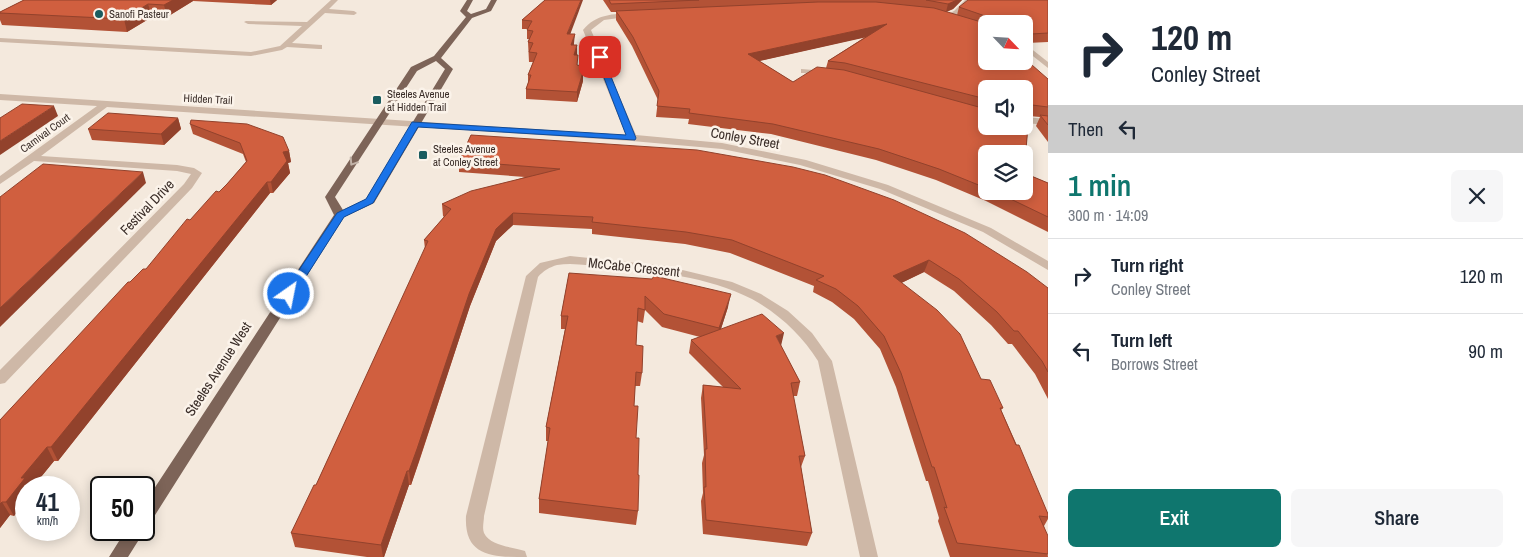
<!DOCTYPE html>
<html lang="en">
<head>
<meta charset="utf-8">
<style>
	body { margin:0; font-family:"Archivo Narrow",sans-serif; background:#f6f6f7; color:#1f2937; height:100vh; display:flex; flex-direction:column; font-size:19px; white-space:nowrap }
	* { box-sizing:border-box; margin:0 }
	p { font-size:16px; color:#747a83 }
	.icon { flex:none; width:28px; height:28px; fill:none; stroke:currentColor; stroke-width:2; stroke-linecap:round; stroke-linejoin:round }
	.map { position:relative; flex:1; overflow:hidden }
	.drawer { display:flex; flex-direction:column; background:#fff; width:475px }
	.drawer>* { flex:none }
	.banner { background:#fff; color:#1f2937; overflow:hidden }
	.needle { width:32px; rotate:115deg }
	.fabs { position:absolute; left:978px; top:15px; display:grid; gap:10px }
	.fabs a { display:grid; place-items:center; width:55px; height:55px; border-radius:8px; background:#fff; box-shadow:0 2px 12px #0003; font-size:25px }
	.speed { position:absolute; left:15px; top:476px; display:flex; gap:10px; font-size:25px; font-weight:700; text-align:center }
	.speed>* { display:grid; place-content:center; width:65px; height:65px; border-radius:50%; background:#fff; box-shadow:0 2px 12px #0003; line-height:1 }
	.speed small { font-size:12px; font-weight:400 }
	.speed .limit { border:2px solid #111; border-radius:8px; background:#fff; color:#111 }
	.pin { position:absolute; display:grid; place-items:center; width:42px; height:42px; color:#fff; margin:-21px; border-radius:10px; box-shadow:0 2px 8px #0006 }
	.me { position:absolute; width:55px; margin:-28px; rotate:33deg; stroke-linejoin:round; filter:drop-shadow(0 0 4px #0008) }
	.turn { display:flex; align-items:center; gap:18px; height:105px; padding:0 20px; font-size:22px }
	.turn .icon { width:65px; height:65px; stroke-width:2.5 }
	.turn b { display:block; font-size:35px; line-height:42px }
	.then { display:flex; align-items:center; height:48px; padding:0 20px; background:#0003; gap:10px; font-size:19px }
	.round { display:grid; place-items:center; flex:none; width:52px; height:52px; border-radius:8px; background:#f6f6f7 }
	.head { display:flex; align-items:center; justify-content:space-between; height:85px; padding:0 20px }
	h1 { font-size:30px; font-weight:600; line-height:38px; color:#0f766e }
	.action { display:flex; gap:10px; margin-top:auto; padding:10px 20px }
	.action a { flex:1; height:58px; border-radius:8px; background:#0f766e; color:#fff; font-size:20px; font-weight:600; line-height:58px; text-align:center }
	.action a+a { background:#f6f6f7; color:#1f2937 }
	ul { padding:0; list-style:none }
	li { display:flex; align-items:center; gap:15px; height:75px; padding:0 20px; border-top:1px solid #e0e1e3 }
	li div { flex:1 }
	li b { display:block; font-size:19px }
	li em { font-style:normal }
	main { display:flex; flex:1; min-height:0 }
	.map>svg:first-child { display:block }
</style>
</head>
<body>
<main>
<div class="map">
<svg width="1048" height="557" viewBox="0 0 1048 557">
	<rect width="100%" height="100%" fill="#f4e9dd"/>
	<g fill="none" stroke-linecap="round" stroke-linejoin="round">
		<g fill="#ceb8a7" fill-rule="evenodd">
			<polygon points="331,0 338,0 329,9 354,11 357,13 354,15 325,13 292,43 322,45 322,49 319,49 287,47 282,50 251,56 0,42 0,38 251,52 280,46 302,26 248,24 244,22 246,21 307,22"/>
			<path d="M965 0H972C965 8 955 19 944 18V16L954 11Z"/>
			<path d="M632 13 634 14V16L604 20 591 30 636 135 722 143 806 160 888 185 991 228 1048 261V270L983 232 880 189 800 165 722 149 632 141 107 107 41 156 177 165 194 168 202 173 192 188 5 383 0 384V370L184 184 191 174 177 171 34 161 0 184V176L97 106 0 100V94L626 135 583 30C596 14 613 14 632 13Z"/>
			<polygon points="1024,43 1048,62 1048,68 1024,49"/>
			<polygon points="801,69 826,71 830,73 826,75 804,73 801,73"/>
			<polygon points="1024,117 1048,119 1048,125 1024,123"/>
			<path d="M570 256 666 266 732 282 761 294 788 311 812 333 832 361 878 557H860L818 361C802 335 779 314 752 299 707 276 656 272 607 267 591 266 573 262 557 265 550 267 543 271 538 277L484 516C484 521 482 528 484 533 490 546 513 547 525 551L527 557C493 557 464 557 466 516L526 276 540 263Z"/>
		</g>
		<g fill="#7d6458" fill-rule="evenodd">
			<path d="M467 0H473L467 11 471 14 486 9 491 0H497L491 11 472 18 441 58 453 69 374 203 344 217 150 523 144 525V504L334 215 325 197 411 67 434 56 466 17 460 11ZM436 61 445 69 366 199 343 210 335 197 417 71Z"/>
			<polygon points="144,528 145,530 128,557 109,557 126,530 144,530"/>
		</g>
	</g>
	<g fill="#b35236" fill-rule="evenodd">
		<polygon points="24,0 277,0 271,5 193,1 167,17 152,17 127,32 2,25 0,20 0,12"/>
		<polygon points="545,0 570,34 574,43 574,45 576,55 577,65 581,72 583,81 577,102 526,99 526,89 528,83 528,75 533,62 529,62 528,42 529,39 527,39 527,29 522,29 522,20"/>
		<path d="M603 0H962L953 9 946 12 957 15 959 7 1048 0V42L1027 43 1024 41V24H986V61L1048 79V142L1036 126 1040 117 1029 116 1024 173 1048 183V232L986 201 936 180 876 160 771 134 688 124 689 119 656 117 658 100 632 46 616 20V12H611ZM865 37 828 61 826 68 793 82 759 61ZM986 89 1024 126H986ZM986 154 1024 191H986Z"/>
		<polygon points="178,118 181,129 164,145 92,140 88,129"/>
		<polygon points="190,124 289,151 291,162 288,163 290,173 273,193 270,193 58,461 54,461 32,488 26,488 26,500 14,516 10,515 0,528 0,420 130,282 146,269 190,220 227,184 246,162 243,154 193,134"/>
		<polygon points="471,135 1048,288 1048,399 1035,374 1012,344 1008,344 991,325 954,291 924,272 901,283 981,379 1003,408 1001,410 1048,514 1048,519 1044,526 1048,557 950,557 938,521 939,518 928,481 926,481 896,387 880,349 854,319 832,302 813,292 814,286 730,253 685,244 592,234 592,229 513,225 496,241 470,306 419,462 411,485 409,485 384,557 367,557 295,547 291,533 316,485 425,249 424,240 444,217 443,216 442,204 525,177 459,172 459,161"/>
		<polygon points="569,273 728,307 721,329 781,346 800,382 797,396 793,396 805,456 801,467 812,533 807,546 703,534 701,501 703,493 702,463 704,455 701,398 703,385 723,387 689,353 691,340 700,337 662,327 645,310 643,323 637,321 636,345 642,373 640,386 635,386 634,406 638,475 638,511 636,525 539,513 539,499 548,441 546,441 546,427 565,329 561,329 561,316"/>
	</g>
	<g fill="#92422c">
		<polygon points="173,0 193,0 193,1 167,17 164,5"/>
		<polygon points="270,0 277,0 271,5"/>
		<polygon points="581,0 583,0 567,43 567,34"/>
		<polygon points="957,0 962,0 953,9 946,12 948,4"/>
		<polygon points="148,4 152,17 127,32 124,19"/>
		<polygon points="887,24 885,33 746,64 748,54"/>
		<polygon points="575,34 574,43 571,54 571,45"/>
		<polygon points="577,45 577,55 574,64 574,55"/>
		<polygon points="583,72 583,81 577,102 577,92"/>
		<polygon points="54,106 58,116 0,155 0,141"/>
		<polygon points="178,118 181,129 164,145 161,134"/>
		<polygon points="289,151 291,162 288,163 290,173 273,193 271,182 283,152"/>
		<polygon points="143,172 146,183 0,327 0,308"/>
		<polygon points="267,182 270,193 58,461 51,447"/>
		<polygon points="513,213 513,225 496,241 470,306 411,485 409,471 469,294 496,229"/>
		<polygon points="929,260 924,272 889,289 893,276"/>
		<polygon points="731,294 728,307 717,341 719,328"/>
		<polygon points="784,333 781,346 776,336"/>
		<polygon points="47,447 54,461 32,488 26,488 26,500 14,516 6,502 21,478"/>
		<polygon points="407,471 409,485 384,557 383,557 381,545"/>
		<polygon points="2,502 10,515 0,528 0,504"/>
	</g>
	<g fill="#d05f3f" stroke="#92422c" fill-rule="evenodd">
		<polygon points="24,0 173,0 164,5 148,4 124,19 0,13 0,12"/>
		<polygon points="545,0 581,0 567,34 575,34 571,45 577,45 574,55 578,55 577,65 582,66 581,71 583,72 577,92 526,89 531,75 528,75 537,53 529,52 533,43 528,42 533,31 527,30 532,21 522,20"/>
		<polygon points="609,0 699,0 611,4"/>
		<polygon points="926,0 957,0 948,4"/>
		<polygon points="968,0 1048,0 1048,33 1031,34 1027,32 1025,35 1024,35 1024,24 989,24 991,22 991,18 959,7"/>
		<path d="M818 2H876L934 8 988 24H986V61H1024V58L1048 79V107L1032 105 1030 102 1029 105 1026 107V113L1029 114 1024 173 1048 183V217L994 191H1024V154H986V188L939 169 879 149 773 124 689 113 690 109 657 106 659 91 633 37 616 11ZM887 24 828 61 845 63 986 99V89H1024V126H986V109L844 70 817 67 793 82 748 54Z"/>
		<polygon points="22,104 54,106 0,141 0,118"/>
		<polygon points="108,113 178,118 161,134 88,129"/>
		<polygon points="1040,115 1048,116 1048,125"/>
		<polygon points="191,120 247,124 283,137 289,151 283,152 287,161 271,182 267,182 51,447 47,447 21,478 25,478 6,502 2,502 0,504 0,420 128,282 130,282 143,269 146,269 187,219 190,220 216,191 219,192 227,184 247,161 240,143 190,124"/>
		<polygon points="471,135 697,150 793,167 825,175 894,200 965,233 1027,272 1048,288 1048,372 1042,361 1018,331 1014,331 997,312 959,279 929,260 893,276 937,310 960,334 981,379 990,380 1003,408 1000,408 1016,445 1019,445 1048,514 1048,517 1039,516 1048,536 1048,554 957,543 944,507 947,508 934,467 932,467 901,373 884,336 858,306 836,289 816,280 824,276 732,240 686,232 592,222 593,217 513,213 496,229 469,294 417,449 409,471 407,471 381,545 291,533 314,485 316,485 428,241 424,240 451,209 442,204 471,191 560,169 459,161"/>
		<polygon points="43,164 143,172 0,308 0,197"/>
		<polygon points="569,273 652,279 654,276 731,294 719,328 664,314 645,296 645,310 638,308 636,345 643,346 642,373 636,372 634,406 638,406 636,438 639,438 638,475 639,475 638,511 539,499 550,428 546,427 568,316 561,316"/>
		<polygon points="762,314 784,333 776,336 800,382 791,383 805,456 799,456 812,533 706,520 704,487 706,487 705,449 707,449 703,385 741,389 691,340"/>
	</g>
	<defs><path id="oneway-chevron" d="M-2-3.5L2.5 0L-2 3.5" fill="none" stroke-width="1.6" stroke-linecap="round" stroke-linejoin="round" transform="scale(1.25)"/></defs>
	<use stroke="#c2b3a8" href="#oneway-chevron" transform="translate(353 162) rotate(123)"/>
	<polygon fill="#1a73e8" stroke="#114b97" points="600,55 603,57 636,138 635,140 418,127 373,203 344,217 293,297 284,297 283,294 337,213 366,199 412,122 626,135 596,57"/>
	<g fill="#1a5c5f" stroke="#fbf3ea" stroke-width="2">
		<circle cx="99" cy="14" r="5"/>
		<rect x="372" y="95" width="10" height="10" rx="2.5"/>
		<rect x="418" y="150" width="10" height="10" rx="2.5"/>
	</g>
	<g text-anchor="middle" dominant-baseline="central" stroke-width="5" stroke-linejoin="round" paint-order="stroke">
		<g font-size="11" fill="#3a2d28" stroke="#fbf3ea" text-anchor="start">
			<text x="109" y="14">Sanofi Pasteur</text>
			<text x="387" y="94">Steeles Avenue<tspan x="387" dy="13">at Hidden Trail</tspan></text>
			<text x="433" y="149">Steeles Avenue<tspan x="433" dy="13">at Conley Street</tspan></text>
		</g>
		<g font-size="11" fill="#3a2d28" stroke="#fbf3ea">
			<text transform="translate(208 99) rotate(3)">Hidden Trail</text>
			<text transform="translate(45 133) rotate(-36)">Carnival Court</text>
		</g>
		<g font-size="14" fill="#3a2d28" stroke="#fbf3ea">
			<text transform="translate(745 138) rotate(10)">Conley Street</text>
			<text transform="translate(147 207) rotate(-46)">Festival Drive</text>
			<text transform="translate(634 267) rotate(6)">McCabe Crescent</text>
			<text transform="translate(218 369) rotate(-57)">Steeles Avenue West</text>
		</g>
	</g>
</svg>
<div class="fabs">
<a><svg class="needle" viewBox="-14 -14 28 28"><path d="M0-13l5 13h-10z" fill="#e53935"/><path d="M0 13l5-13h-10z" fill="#747a83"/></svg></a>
<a><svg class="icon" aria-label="sound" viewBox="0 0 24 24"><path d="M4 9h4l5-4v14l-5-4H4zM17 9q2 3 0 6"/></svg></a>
<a><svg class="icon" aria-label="layers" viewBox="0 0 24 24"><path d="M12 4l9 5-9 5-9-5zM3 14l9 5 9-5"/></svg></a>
</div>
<div class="speed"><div>41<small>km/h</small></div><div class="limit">50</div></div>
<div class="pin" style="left:600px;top:57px;background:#d93025"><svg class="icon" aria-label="arrive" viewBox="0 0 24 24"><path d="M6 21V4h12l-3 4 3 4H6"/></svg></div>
<svg class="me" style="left:289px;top:294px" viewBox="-20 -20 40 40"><circle r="17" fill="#1a73e8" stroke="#fff" stroke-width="3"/><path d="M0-11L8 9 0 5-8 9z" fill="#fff"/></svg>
</div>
<section class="drawer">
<div class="banner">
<div class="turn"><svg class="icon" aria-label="right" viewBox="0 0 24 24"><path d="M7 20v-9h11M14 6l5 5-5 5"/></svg><div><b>120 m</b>Conley Street</div></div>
<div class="then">Then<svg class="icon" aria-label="left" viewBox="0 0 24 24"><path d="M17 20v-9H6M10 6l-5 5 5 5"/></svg></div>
</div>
<div class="head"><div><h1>1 min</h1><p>300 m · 14:09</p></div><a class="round"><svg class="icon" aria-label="close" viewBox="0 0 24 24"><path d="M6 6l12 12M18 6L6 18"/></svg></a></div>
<ul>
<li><svg class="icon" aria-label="right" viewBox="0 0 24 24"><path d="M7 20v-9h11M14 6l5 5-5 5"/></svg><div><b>Turn right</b><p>Conley Street</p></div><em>120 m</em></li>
<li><svg class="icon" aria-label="left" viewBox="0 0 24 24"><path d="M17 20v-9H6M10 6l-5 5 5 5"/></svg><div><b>Turn left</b><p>Borrows Street</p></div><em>90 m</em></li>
</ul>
<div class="action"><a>Exit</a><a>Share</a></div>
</section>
</main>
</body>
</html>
